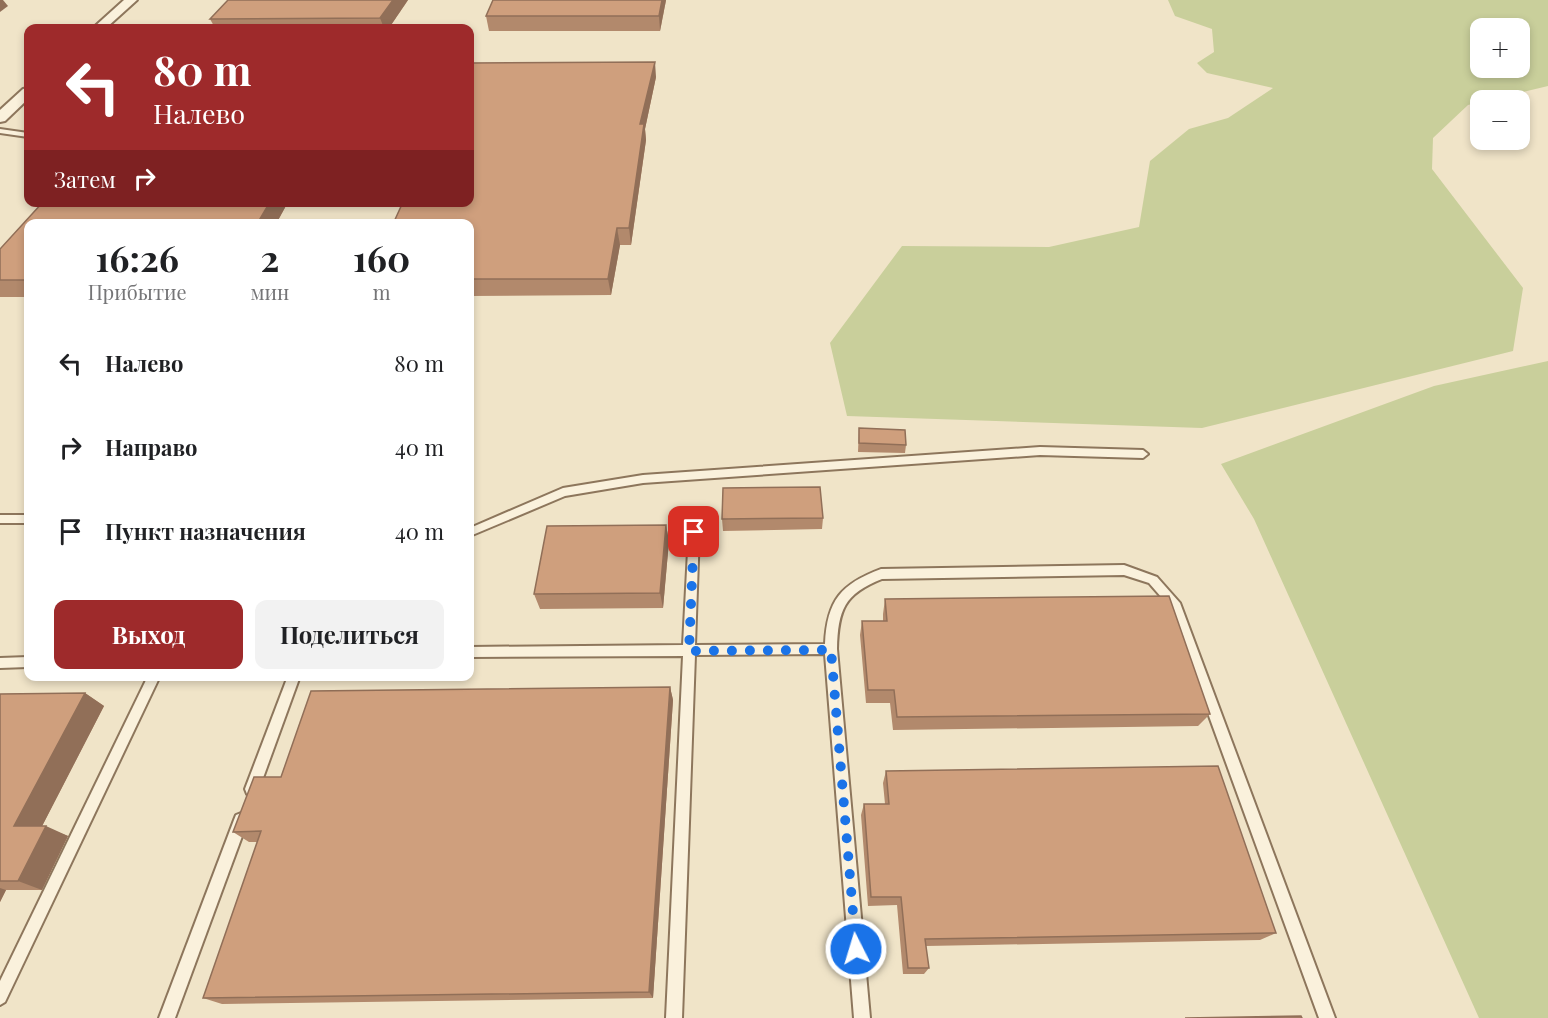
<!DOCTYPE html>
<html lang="ru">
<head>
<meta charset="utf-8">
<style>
	body { margin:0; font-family:"Playfair Display",serif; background:#f2f2f2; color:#202124; height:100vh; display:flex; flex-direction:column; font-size:22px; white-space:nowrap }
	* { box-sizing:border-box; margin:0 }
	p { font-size:20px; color:#757577 }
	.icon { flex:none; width:33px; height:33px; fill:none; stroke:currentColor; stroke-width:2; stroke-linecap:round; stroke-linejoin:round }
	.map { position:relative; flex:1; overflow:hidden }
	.side { position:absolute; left:24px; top:219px; width:450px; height:462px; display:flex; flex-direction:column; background:#fff; border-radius:12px; box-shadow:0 3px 9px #0003 }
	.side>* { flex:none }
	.guide { position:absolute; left:24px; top:24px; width:450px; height:183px; border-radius:12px; box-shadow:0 3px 9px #0003; background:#9e2a2b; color:#fff; overflow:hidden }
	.buttons { position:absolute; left:1470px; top:18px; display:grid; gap:12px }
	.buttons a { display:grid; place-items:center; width:60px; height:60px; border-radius:12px; background:#fff; box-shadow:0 3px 9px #0003; font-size:30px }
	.pin { position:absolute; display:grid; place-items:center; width:51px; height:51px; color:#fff; margin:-26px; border-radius:12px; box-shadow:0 3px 9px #0006 }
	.me { position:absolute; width:66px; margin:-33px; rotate:355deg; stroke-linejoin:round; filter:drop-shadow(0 0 4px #0008) }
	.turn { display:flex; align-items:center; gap:21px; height:126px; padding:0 30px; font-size:27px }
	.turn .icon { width:78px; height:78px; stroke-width:2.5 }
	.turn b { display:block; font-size:42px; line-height:51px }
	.then { display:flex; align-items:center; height:57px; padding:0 30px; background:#0003; gap:12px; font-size:22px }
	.eta { display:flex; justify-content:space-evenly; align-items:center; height:102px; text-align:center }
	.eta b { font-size:36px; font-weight:700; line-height:42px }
	.action { display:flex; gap:12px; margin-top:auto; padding:12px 30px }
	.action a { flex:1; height:69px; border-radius:12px; background:#9e2a2b; color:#fff; font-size:24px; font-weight:700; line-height:69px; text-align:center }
	.action a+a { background:#f2f2f2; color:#202124 }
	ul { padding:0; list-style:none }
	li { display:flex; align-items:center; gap:18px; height:84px; padding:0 30px }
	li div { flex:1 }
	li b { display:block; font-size:22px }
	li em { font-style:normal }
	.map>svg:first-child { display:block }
</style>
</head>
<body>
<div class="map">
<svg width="1548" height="1018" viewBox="0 0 1548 1018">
	<rect width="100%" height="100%" fill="#f0e4c8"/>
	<g fill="#c9cf9b" fill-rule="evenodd">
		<path d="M1168 0H1548V86L1468 105 1433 138 1432 169 1523 288 1513 351 1202 428 847 416 830 343 902 246 1049 247 1139 227 1150 161 1189 129 1228 118 1273 88 1207 73 1197 63 1214 52 1212 29 1175 16ZM1480 28H1520V68H1480Z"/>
		<polygon points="1548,361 1548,1018 1479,1018 1254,519 1221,464 1434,386"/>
	</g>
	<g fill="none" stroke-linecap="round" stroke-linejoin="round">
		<defs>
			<g id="service">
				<polygon points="0,129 28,133 28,137 0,133"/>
				<polygon points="1040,447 1143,450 1148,454 1143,458 1040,455 643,483 565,496 470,536 470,528 563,488 643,475"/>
				<rect x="0" y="515" width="28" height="8"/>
				<path d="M694 528 698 529 699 532 695 645 825 644C827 600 841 584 881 569L1124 565 1157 577 1180 603 1335 1018H1319L1169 606 1149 583 1124 575 882 579C844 594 838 610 837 649L870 1018H854L825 654 695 655 682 1018H666L683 656 470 657V647L683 645 689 532 690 529Z"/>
				<polygon points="28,657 28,667 0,668 0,658"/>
				<polygon points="148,676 160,676 5,1002 0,1005 0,981"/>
				<polygon points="288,676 300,676 259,789 257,794 252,796 247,794 245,789"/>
				<polygon points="241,813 246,815 248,820 175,1018 159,1018 234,820 236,815"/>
			</g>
			<g id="minor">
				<polygon points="124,0 137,0 106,28 93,28"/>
				<polygon points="28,88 28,99 5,121 0,122 0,110 23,89"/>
			</g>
		</defs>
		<use href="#service" stroke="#8d765c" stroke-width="4"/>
		<use href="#minor" stroke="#8d765c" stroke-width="4"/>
		<use href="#service" fill="#faf1dc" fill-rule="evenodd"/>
		<use href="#minor" fill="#faf1dc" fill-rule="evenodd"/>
	</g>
	<g fill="#b2896c">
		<polygon points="408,0 389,28 215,28 210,19"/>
		<polygon points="493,0 666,0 660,31 489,31 486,16"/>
		<polygon points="656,77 645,129 646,140 631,245 620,245 611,295 470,296 470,224"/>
		<polygon points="43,202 288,202 276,224 28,224 28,297 0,297 0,249"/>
		<polygon points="859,428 906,445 905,453 858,452"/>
		<polygon points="823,518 822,529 723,531 722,519"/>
		<polygon points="666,525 669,541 663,608 540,609 534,594"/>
		<polygon points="885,599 1210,714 1198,726 893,730 890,703 866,703 860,635 862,621 883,621 883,614"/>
		<polygon points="670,687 673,700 653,998 222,1004 203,998 258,842 249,842 233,832 281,777"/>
		<polygon points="85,693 104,706 42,826 68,836 42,890 6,890 0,902 0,694"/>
		<polygon points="886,771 1276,933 1260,940 926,946 929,968 924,974 903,974 897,905 868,906 861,815 864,804 885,804 883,783"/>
	</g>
	<g fill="#916f58">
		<polygon points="0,0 3,0 8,6 0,12"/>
		<polygon points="393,0 408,0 389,28 384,28 380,18"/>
		<polygon points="662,0 666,0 660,31 659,16"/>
		<polygon points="655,62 656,77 645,129 646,140 631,245 629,228 640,124"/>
		<polygon points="270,202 288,202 276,224 257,224"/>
		<polygon points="617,228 620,245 611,295 608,279"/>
		<polygon points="666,525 669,541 663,608 660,593"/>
		<polygon points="670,687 673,700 653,998 649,992"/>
		<polygon points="85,693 104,706 37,836 14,826"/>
		<polygon points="46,826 68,836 42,890 18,881"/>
		<polygon points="0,888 6,890 0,902"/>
	</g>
	<g fill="#cf9f7d" stroke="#916f58" stroke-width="1.5">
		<polygon points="228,0 393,0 380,18 210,19"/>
		<polygon points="493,0 662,0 659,16 486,16"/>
		<polygon points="655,62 640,124 644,124 629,228 617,228 608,279 470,279 470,224 393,224 403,202 470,202 470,63"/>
		<polygon points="43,202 270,202 257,224 28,224 28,280 0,280 0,249"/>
		<polygon points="859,428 905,430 906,445 859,443"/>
		<polygon points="820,487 823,518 722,519 723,488"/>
		<polygon points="666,525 660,593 534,594 547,526"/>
		<polygon points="1169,596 1210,714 897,717 894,690 868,690 862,621 887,621 885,599"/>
		<polygon points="670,687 649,992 203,998 261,831 233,832 254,777 281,777 311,691"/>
		<polygon points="85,693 14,826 46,826 18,881 0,881 0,694"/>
		<polygon points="1218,766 1276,933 925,939 929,968 908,968 901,897 871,897 864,804 889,804 886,771"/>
		<polygon points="1301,1016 1302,1018 1185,1018"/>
	</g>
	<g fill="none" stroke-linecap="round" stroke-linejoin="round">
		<polyline stroke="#1a73e8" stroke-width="10" stroke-dasharray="0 18" points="694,532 689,651 831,650 856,949"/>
	</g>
</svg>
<div class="buttons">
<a>+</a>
<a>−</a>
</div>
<div class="pin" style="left:694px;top:532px;background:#d93025"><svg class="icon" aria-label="arrive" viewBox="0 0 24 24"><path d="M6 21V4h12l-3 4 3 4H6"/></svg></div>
<svg class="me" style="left:856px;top:949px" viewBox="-20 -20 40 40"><circle r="17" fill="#1a73e8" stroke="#fff" stroke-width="3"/><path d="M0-11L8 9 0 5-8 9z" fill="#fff"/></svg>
<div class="guide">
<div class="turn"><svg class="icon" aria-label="left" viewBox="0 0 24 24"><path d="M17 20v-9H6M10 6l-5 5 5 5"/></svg><div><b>80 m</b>Налево</div></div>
<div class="then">Затем<svg class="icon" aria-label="right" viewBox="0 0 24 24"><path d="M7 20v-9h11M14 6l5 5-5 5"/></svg></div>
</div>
<section class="side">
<div class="eta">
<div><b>16:26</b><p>Прибытие</p></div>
<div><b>2</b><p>мин</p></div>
<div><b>160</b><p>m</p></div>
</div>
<ul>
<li><svg class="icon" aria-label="left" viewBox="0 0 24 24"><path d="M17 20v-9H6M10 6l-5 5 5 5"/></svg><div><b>Налево</b></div><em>80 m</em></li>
<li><svg class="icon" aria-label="right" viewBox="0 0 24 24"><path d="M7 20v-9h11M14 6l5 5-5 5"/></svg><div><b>Направо</b></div><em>40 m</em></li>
<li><svg class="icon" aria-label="arrive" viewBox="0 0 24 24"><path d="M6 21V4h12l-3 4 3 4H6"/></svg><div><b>Пункт назначения</b></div><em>40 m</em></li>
</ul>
<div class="action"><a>Выход</a><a>Поделиться</a></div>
</section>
</div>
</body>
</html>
